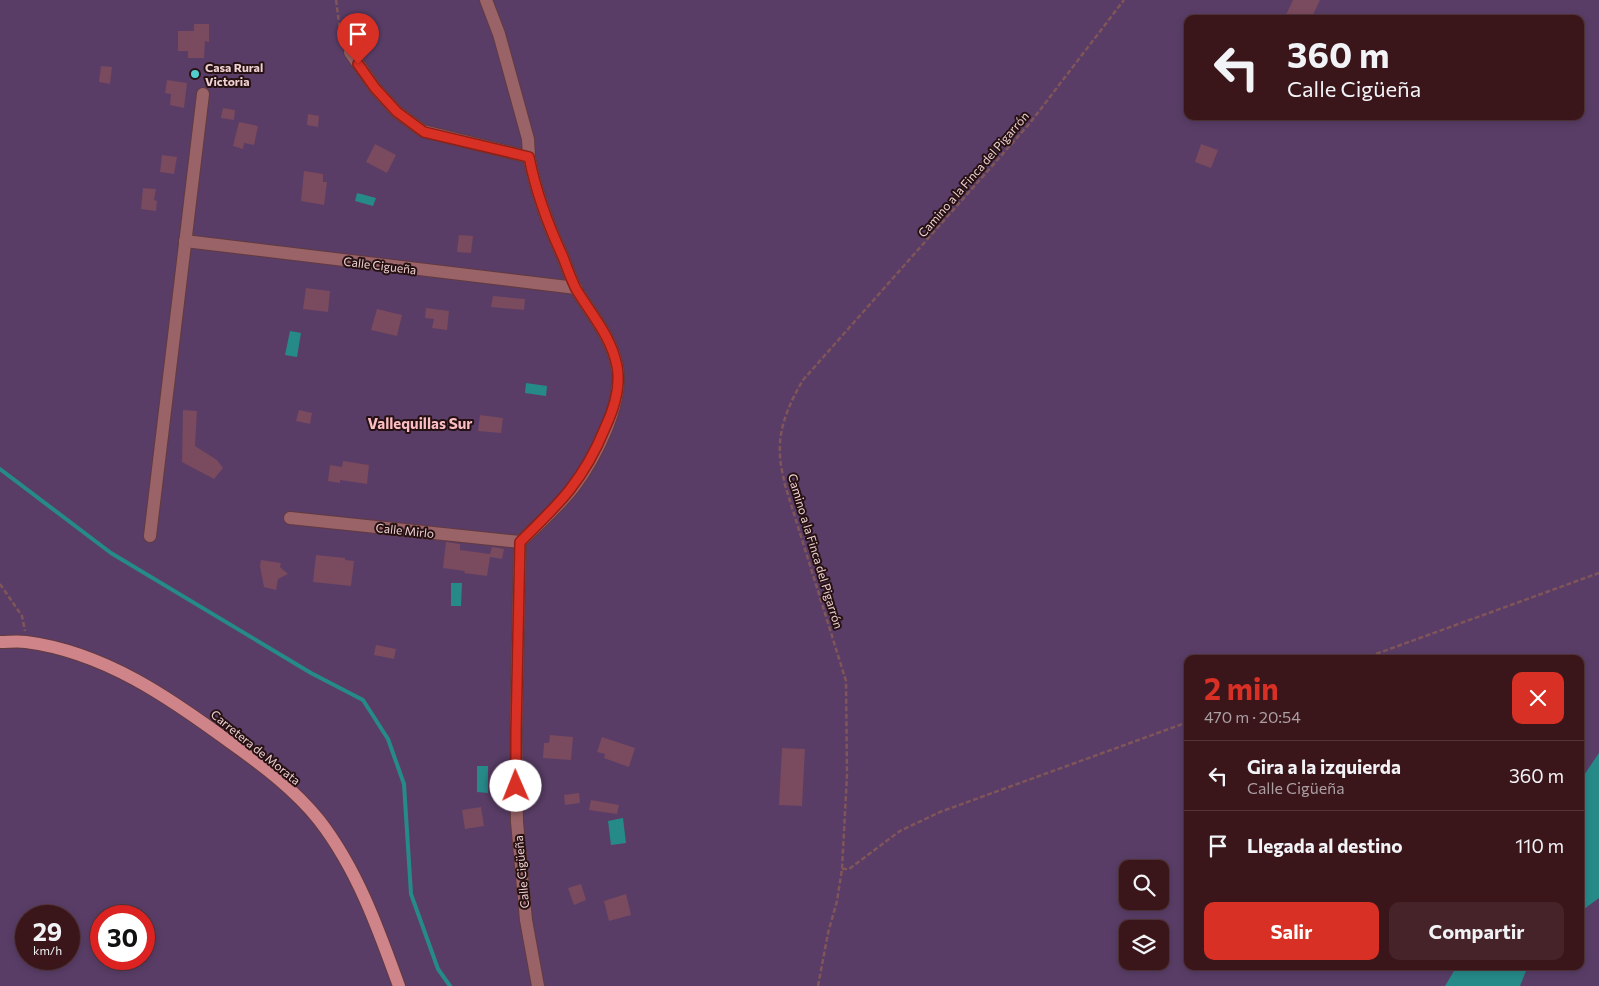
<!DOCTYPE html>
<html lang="es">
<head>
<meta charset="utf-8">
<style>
	body { margin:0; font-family:Commissioner,sans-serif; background:#452328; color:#f1f3f6; height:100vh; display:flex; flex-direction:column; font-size:19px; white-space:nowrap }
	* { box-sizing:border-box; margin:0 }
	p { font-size:16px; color:#ab9fa3 }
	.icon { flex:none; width:28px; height:28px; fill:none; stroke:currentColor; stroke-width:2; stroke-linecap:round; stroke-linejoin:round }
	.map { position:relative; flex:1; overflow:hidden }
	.drawer { position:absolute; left:1184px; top:655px; width:400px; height:315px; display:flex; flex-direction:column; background:#3a161b; border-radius:10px; box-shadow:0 2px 8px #0003,0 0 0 1px #54353a }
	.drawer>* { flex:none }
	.guide { position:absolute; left:1184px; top:15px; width:400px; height:105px; border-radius:10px; box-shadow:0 2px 8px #0003,0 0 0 1px #54353a; background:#3a161b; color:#f1f3f6; overflow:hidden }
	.tools { position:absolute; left:1119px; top:860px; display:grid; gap:10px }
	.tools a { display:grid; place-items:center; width:50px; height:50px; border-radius:10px; background:#3a161b; box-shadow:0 2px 8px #0003,0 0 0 1px #54353a; font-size:25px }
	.speed { position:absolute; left:15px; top:905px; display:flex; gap:10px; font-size:25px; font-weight:700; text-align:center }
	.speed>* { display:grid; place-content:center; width:65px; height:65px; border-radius:50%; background:#3a161b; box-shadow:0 2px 8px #0003,0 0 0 1px #54353a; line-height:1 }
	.speed small { font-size:12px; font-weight:400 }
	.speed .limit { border:8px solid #d22; background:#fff; color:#111 }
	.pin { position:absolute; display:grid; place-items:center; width:42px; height:42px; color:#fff; margin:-51px -21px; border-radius:50% 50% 50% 0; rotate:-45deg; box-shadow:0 0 5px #0007 }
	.pin .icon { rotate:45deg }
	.me { position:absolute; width:55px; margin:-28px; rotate:359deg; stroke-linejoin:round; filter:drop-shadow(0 0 4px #0008) }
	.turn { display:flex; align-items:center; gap:18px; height:105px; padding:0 20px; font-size:22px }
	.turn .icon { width:65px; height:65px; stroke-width:2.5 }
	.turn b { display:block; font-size:35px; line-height:42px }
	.round { display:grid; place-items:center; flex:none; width:52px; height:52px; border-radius:10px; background:#452328 }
	.overview { display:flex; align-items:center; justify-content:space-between; height:85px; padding:0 20px }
	h1 { font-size:30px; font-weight:700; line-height:38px; color:#d93025 }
	.button { display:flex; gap:10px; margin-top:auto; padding:10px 20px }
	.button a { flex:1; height:58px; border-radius:10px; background:#d93025; color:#fff; font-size:20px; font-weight:700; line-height:58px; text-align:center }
	.button a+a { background:#452328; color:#f1f3f6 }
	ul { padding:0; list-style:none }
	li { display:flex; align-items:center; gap:15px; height:70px; padding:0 20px; border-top:1px solid #54353a }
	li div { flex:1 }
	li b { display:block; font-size:19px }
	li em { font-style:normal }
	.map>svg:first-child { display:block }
</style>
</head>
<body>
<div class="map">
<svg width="1599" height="986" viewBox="0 0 1599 986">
	<rect width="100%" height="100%" fill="#4d1e24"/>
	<path fill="#593d66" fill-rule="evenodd" d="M0 0H1599V986H0ZM1188 19H1580V116H1188ZM1188 659H1580V966H1188ZM1128 869H1160V901H1128ZM26 916H69V959H26ZM101 916H144V959H101ZM1128 929H1160V961H1128Z"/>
	<g fill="#268a89">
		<polygon points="357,193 376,198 373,206 355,201"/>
		<polygon points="290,331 301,333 297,357 285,355"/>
		<polygon points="526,383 547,386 546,396 525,393"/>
		<polygon points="451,583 462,583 461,606 451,606"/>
		<polygon points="1599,753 1599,898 1580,912 1580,781"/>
		<polygon points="477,766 488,766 488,793 477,792"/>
		<polygon points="623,818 626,843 611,845 608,821"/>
		<polygon points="1457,966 1528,966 1520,986 1445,986"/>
	</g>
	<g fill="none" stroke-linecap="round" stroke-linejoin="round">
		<polyline stroke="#268a89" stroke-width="4" points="0,469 111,553 311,673 363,700 388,739 404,784 411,894 438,969 450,986"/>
	</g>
	<g fill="#7a4a5e">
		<polygon points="1293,0 1320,0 1311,19 1284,19"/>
		<polygon points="194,24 209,24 209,42 205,41 204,58 188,58 188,51 178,51 178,31 194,31"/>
		<polygon points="101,66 112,67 110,84 99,82"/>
		<polygon points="167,80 187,83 184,108 170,105 171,94 165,93"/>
		<polygon points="223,108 235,110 234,120 221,118"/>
		<polygon points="308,114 319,116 318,127 307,125"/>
		<polygon points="239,122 258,126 254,145 244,143 243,149 233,146"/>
		<polygon points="375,144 396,155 387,173 366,162"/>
		<polygon points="1201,144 1218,150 1211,168 1195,162"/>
		<polygon points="162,155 177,157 174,174 160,172"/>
		<polygon points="304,171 323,174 323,182 327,182 324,205 301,201"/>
		<polygon points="143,188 156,189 154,200 157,201 156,211 141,209"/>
		<polygon points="459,235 473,236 471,253 457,252"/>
		<polygon points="306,288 330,291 328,312 303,309"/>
		<polygon points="493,296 525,299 524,310 491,307"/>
		<polygon points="426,308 449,311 447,330 432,328 434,319 425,318"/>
		<polygon points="377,309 402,315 397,336 371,330"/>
		<polygon points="183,410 197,411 195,446 217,460 223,468 214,479 182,462"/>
		<polygon points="299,410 312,413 310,424 296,421"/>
		<polygon points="480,415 503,418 501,433 478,431"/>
		<polygon points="343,461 369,465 367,484 340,480 340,483 328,481 330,465 342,467"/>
		<polygon points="446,542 460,544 460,550 490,554 492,547 504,549 502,559 490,557 487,576 464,573 465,571 443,568"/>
		<polygon points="316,555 345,558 345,560 354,561 351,586 313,582"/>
		<polygon points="261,560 281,563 280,567 288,574 278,579 276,590 264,587 260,566"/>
		<polygon points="376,645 396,649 394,659 374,655"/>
		<polygon points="550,735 573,737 571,760 543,758 544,743 549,743"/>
		<polygon points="602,737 635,748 629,767 604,758 605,754 597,752"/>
		<polygon points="782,748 805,749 802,806 779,805"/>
		<polygon points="579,793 580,803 565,805 564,795"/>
		<polygon points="591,800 619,805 617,814 589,810"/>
		<polygon points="481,807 484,826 465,829 462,810"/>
		<polygon points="581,884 586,900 574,905 568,888"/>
		<polygon points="626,894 631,915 609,921 604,901"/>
	</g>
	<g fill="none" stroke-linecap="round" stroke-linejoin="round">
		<defs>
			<g id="minor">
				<polyline points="486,0 499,34 528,139 529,157"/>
				<path d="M350 52 375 88 397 112 423 131 529 157C536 192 548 225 563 257 567 268 571 279 576 289 591 314 611 336 617 366 624 403 595 459 573 488 557 508 538 525 520 542L516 732 517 822 526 920 538 986"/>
				<polyline points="185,241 576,288"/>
				<polyline points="290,518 520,542"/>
				<polyline points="150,536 203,94"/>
			</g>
			<path id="major" d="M0 642C9 642 18 641 26 642 104 652 170 698 231 743 262 765 295 790 319 820 357 869 378 928 399 986"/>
		</defs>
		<use href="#minor" stroke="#623a40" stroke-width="14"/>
		<use href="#major" stroke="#623a40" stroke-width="14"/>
		<g stroke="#7f5559" stroke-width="2.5" stroke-dasharray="5 2.5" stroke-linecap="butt">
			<polyline points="336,0 340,30 346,42"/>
			<polyline points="0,584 22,616 25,631"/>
			<polyline points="1362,659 1599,573"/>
			<polyline points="842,869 849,869 900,831 940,812 1188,722"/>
			<path d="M818 986 828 933 837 901 842 869 847 775 846 681 785 485C783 475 780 464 780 454 778 428 790 402 803 380L1030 123 1124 0"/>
		</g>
		<use href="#minor" stroke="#996367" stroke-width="12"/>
		<use href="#major" stroke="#cf848a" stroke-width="12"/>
	</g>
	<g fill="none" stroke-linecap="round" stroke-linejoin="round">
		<defs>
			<path id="route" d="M358 64 375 88 397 112 424 132 529 157C536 192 548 225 563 257 567 268 571 279 576 289 591 314 611 336 617 366 621 387 614 409 605 428 584 480 559 504 520 542L516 732V786"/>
		</defs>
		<use href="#route" stroke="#8d1f18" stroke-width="12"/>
		<use href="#route" stroke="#d93025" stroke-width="9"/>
	</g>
	<circle fill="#52cdcc" stroke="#251012" stroke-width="2" cx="195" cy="74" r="5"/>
	<g text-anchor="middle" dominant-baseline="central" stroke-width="4" stroke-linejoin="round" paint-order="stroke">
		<g font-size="12" font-weight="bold" fill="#f0d1d2" stroke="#251012" text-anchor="start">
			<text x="205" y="67">Casa Rural<tspan x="205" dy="14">Victoria</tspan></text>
		</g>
		<g font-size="12" fill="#f0d1d2" stroke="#251012">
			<text transform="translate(973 174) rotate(-49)">Camino a la Finca del Pigarrón</text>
			<text transform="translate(380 265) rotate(7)">Calle Cigueña</text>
			<text transform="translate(405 530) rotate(6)">Calle Mirlo</text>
			<text transform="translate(816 551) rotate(73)">Camino a la Finca del Pigarrón</text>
			<text transform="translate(256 747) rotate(39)">Carretera de Morata</text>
			<text transform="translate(521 872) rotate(-95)">Calle Cigüeña</text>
		</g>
		<g font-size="15" font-weight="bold" fill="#fabdc1" stroke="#251012">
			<text x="420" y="423">Vallequillas Sur</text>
		</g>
	</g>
</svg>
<div class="tools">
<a><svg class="icon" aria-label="search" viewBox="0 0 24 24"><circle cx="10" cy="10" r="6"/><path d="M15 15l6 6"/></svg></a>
<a><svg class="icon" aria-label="layers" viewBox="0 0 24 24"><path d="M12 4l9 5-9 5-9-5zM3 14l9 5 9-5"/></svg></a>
</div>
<div class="speed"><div>29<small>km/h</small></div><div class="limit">30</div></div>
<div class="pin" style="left:358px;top:64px;background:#d93025"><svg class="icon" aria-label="arrive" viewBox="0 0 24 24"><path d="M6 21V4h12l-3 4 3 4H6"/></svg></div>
<svg class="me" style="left:516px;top:786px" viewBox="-20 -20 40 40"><circle r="19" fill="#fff"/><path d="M0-13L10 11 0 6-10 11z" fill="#d93025"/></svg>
<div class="guide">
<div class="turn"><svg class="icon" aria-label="left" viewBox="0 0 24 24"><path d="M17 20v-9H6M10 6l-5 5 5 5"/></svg><div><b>360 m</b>Calle Cigüeña</div></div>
</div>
<section class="drawer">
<div class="overview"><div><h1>2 min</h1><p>470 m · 20:54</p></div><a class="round" style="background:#d93025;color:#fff"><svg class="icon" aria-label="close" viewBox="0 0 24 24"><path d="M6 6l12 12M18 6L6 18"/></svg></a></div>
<ul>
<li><svg class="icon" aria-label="left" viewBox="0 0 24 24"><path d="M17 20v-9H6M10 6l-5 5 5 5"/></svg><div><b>Gira a la izquierda</b><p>Calle Cigüeña</p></div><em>360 m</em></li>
<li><svg class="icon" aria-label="arrive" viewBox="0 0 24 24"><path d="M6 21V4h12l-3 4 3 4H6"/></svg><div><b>Llegada al destino</b></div><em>110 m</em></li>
</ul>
<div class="button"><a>Salir</a><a>Compartir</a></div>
</section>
</div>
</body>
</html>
